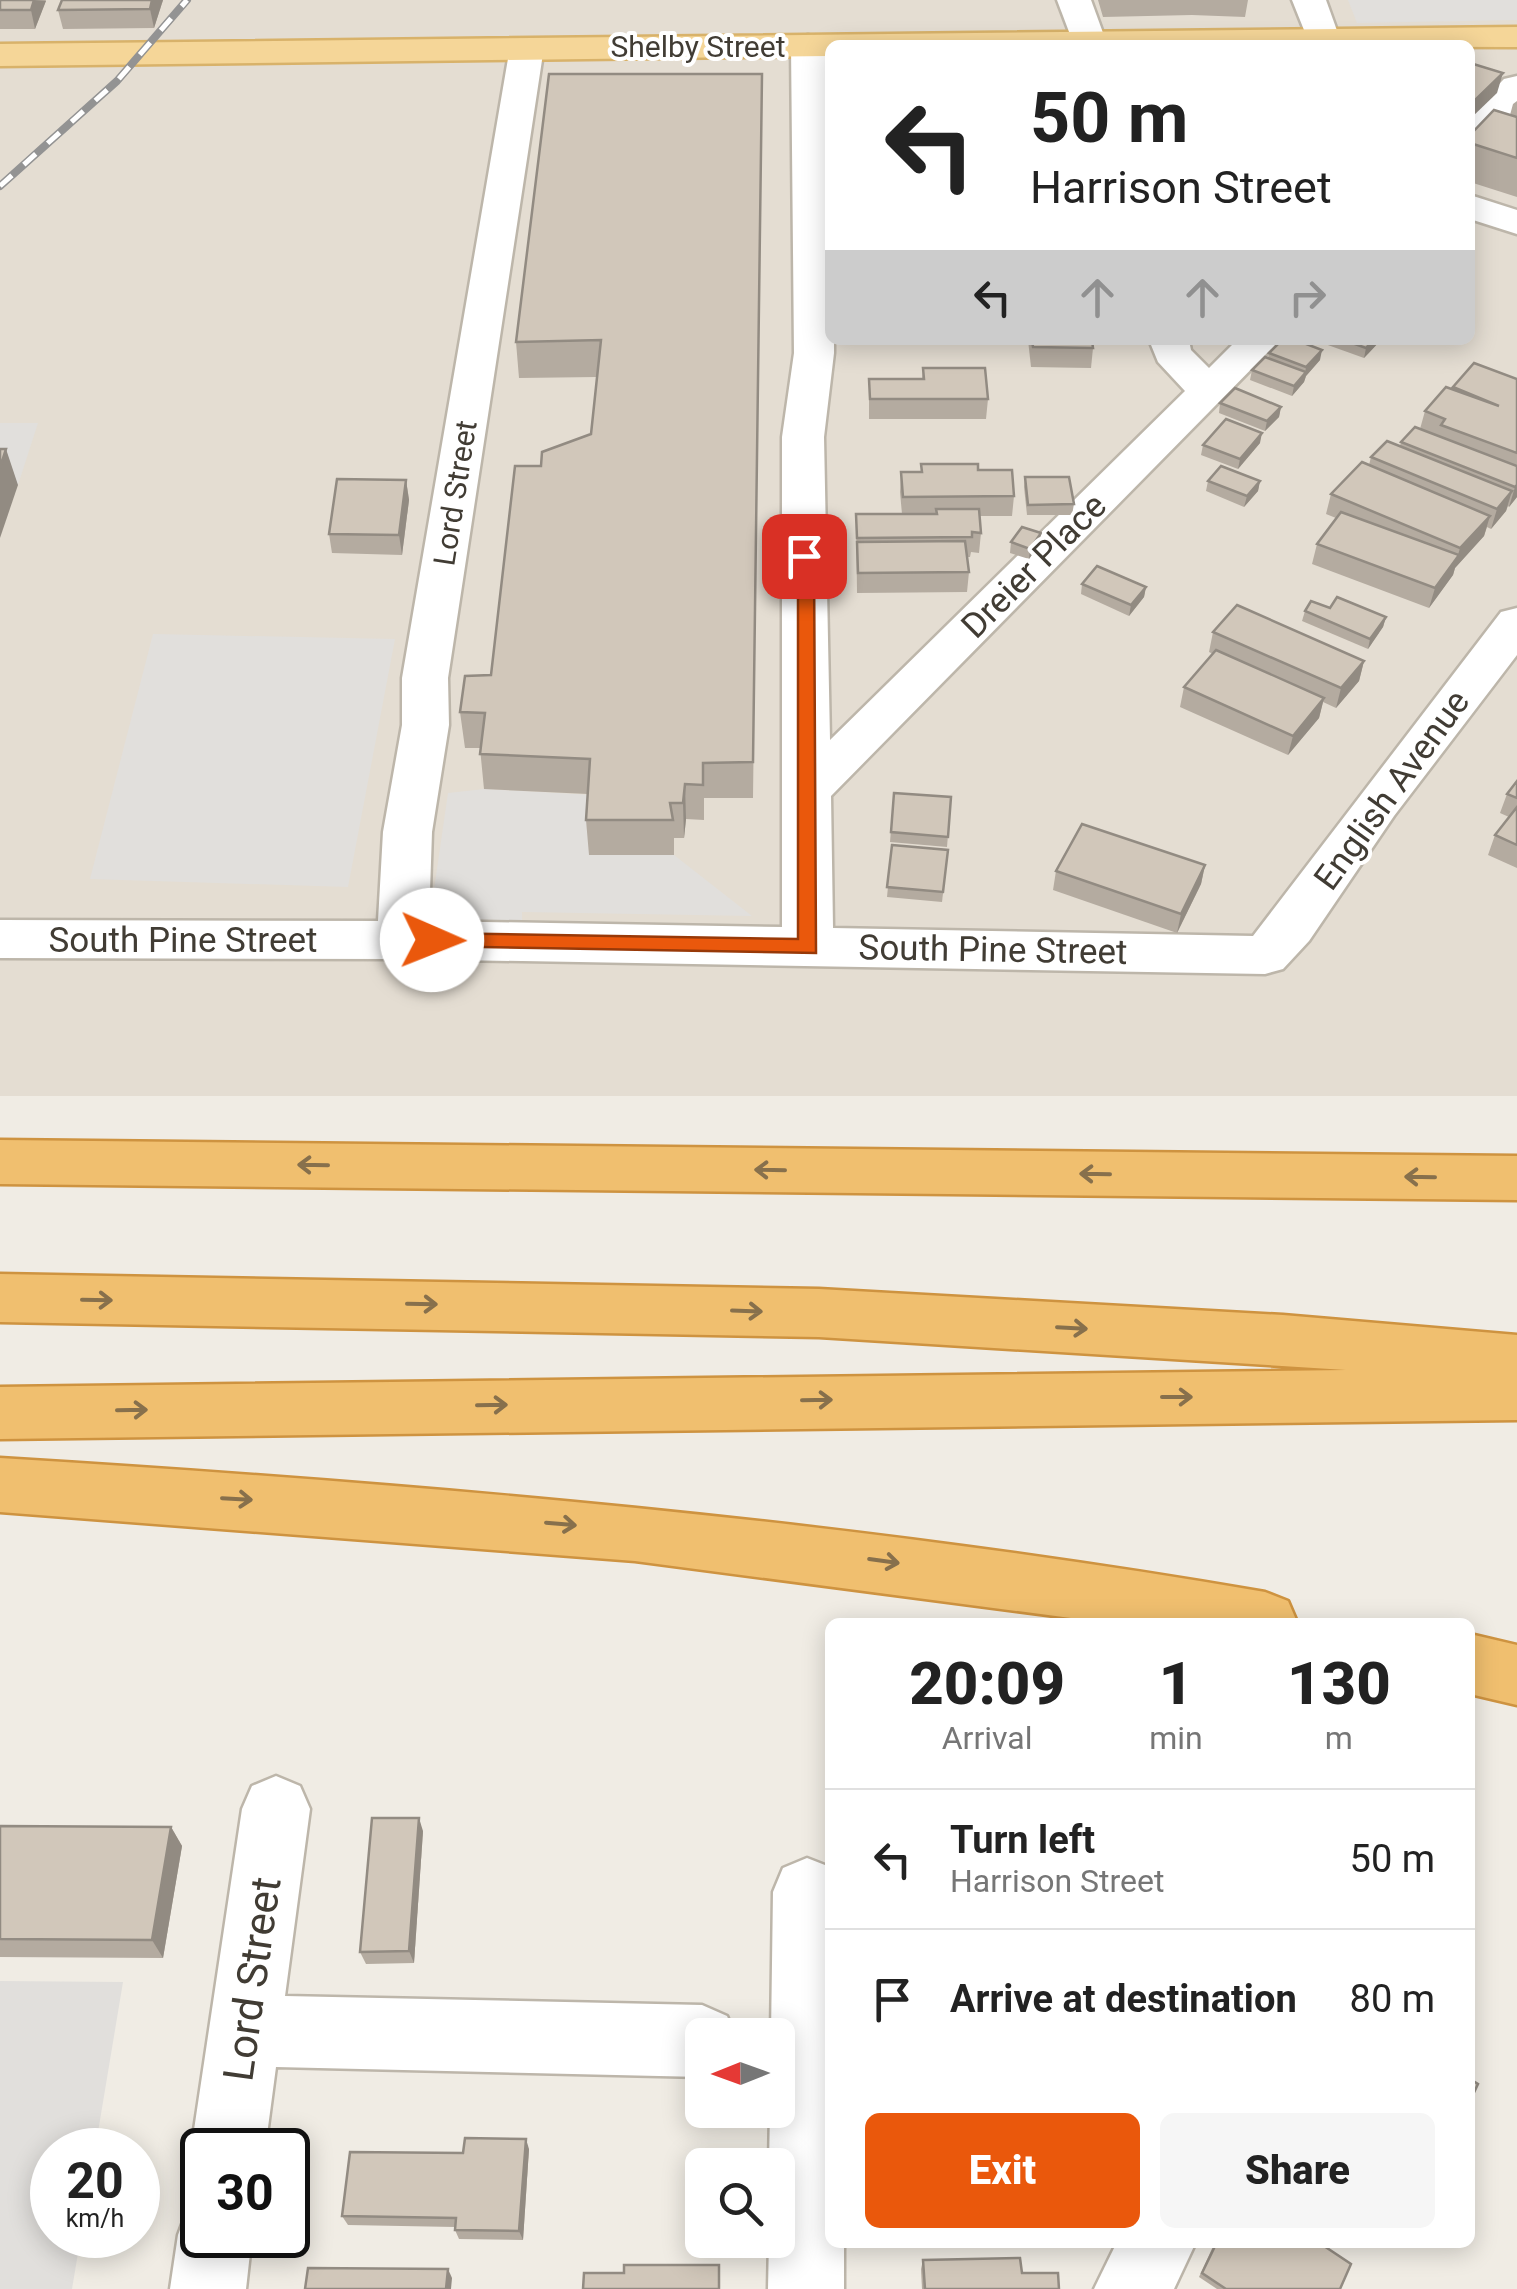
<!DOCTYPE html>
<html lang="en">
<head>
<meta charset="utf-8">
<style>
	body { margin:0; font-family:Roboto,sans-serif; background:#f6f6f6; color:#222; height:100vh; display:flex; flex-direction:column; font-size:38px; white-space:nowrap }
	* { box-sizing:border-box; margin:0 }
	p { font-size:32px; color:#767676 }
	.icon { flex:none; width:55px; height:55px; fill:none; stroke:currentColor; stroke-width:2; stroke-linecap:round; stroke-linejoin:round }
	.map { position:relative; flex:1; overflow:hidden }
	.side { position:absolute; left:825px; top:1618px; width:650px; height:630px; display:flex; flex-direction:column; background:#fff; border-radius:15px; box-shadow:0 5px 25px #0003 }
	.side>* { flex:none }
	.guide { position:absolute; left:825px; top:40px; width:650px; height:305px; border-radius:15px; box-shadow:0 5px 25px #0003; background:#fff; color:#222; overflow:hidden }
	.needle { width:65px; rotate:269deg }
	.controls { position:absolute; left:685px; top:2018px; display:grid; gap:20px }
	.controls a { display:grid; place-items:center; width:110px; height:110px; border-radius:15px; background:#fff; box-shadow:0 5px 25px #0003; font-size:50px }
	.speed { position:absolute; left:30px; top:2128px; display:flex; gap:20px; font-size:50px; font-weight:700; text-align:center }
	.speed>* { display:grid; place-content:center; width:130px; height:130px; border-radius:50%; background:#fff; box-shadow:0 5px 25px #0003; line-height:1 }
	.speed small { font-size:25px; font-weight:400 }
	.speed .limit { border:5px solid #111; border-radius:15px; background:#fff; color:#111 }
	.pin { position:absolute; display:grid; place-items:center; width:85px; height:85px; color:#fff; margin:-42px; border-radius:20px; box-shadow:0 5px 15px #0006 }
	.me { position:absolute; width:110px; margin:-55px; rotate:91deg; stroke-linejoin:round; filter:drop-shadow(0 0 8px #0008) }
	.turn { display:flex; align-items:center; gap:35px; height:210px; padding:0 40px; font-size:45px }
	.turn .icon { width:130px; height:130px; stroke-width:2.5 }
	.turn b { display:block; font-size:70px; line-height:85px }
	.lanes { display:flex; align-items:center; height:95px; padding:0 40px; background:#0003; justify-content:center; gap:50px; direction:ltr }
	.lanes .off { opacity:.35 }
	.eta { display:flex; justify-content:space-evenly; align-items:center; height:170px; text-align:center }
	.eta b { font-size:60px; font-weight:800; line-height:70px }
	.primary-button { display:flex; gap:20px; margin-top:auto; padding:20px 40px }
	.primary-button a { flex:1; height:115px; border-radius:15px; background:#ea580c; color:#fff; font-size:40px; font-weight:800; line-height:115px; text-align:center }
	.primary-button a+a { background:#f6f6f6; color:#222 }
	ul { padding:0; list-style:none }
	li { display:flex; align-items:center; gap:30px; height:140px; padding:0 40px; border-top:2px solid #e0e0e0 }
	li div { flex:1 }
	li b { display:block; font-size:38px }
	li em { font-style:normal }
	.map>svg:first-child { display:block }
</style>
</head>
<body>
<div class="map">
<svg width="1517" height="2289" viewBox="0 0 1517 2289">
	<rect width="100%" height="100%" fill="#f0ece4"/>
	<path fill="#e4ddd2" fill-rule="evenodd" d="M0 0H1517V1096H0ZM830 45H1470V340H830Z"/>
	<g fill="#e1dfdc">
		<polygon points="1348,0 1517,0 1517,20 1357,23"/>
		<polygon points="0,423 38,423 18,485 0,485"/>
		<polygon points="153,634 395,639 348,887 90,879"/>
		<polygon points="484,789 593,795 590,855 674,855 752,916 522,912 522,928 429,924 448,793"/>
		<polygon points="0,1981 123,1982 95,2150 52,2150 52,2235 81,2235 72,2289 0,2289"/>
	</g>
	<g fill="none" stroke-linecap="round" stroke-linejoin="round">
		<defs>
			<g id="minor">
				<polygon points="1057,0 1091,0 1106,41 1104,45 1074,45"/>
				<polygon points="1292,0 1326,0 1340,39 1336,45 1310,45"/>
				<polygon points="808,35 820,38 825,45 830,340 834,340 834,353 824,437 830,740 1185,391 1158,362 1149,340 1189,340 1191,350 1209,368 1237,340 1280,340 831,796 833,928 1253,936 1501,612 1517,608 1517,655 1394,816 1309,941 1283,969 1265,974 402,959 0,958 0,920 378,921 383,832 402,725 402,678 510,47 515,40 539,40 544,47 448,678 449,725 432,832 429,921 782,927 782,437 794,353 791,45 796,38"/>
				<polygon points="1517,76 1517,108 1483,143 1470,146 1470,114 1504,79"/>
				<polygon points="1470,195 1517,210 1517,234 1470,219"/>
				<polygon points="276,1776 300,1786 310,1809 285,1996 702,2005 727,2016 735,2035 702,2035 702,2077 276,2067 265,2150 202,2150 202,2176 191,2150 242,1809 252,1786"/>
				<polygon points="807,1858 830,1867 830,2242 844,2242 844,2289 768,2289 769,2240 778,2240 778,2165 769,2165 770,2110 778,2110 778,2035 771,2035 773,1892 783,1868"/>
				<polygon points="202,2203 202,2235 252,2235 246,2289 170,2289 178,2235 188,2208"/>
				<polygon points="1117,2242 1196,2242 1174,2289 1094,2289"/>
			</g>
			<polygon id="major" points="1517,27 1517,47 830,45 830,56 0,66 0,44"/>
			<g id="highway">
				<polygon points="0,1140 1517,1156 1517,1200 0,1184"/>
				<polygon points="0,1274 819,1289 1283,1315 1517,1335 1517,1420 0,1439 0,1387 1346,1370 819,1337 0,1322"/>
				<path d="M0 1458C424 1484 846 1520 1265 1592L1288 1601 1297 1622H1101L635 1561 0 1512Z"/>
				<polygon points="1470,1634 1517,1645 1517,1705 1470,1694"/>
			</g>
		</defs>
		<use href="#minor" stroke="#bdb6aa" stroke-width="5"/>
		<use href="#major" stroke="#d8b26a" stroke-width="5"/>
		<use href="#highway" stroke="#ce9340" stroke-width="5"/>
		<use href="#minor" fill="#fff" fill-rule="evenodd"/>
		<use href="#major" fill="#f5d698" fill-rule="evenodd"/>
		<use href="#highway" fill="#f0bf6f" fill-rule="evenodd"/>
		<defs>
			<polyline id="rail" points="0,186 117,81 187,0"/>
		</defs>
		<use href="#rail" stroke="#939393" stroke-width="8"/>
		<use href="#rail" stroke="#fff" stroke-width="5" stroke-dasharray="16" stroke-linecap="butt"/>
	</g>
	<g fill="#b4aba0">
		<polygon points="0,0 46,0 35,29 0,29"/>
		<polygon points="62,0 163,0 154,28 63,29 58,10"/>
		<polygon points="1098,0 1248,0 1245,17 1192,15 1103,17"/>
		<polygon points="762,74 753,798 704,798 704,820 686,819 684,838 674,838 674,855 589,855 586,820 588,794 484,789 480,748 465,748 460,712 491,675 541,466 591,434 597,377 519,378 516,342"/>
		<polygon points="1517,101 1517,197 1470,182 1470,135 1510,115 1513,104"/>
		<polygon points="1028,340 1092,340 1093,348 1091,368 1031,367"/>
		<polygon points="1326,340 1381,340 1364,358 1325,344"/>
		<polygon points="1269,353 1320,360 1306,376 1304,382 1292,396 1250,380 1252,370 1268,358"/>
		<polygon points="923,368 988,399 986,419 869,419 869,379 922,379"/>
		<polygon points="1517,379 1517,497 1509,507 1508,506 1506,511 1491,529 1487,527 1484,536 1455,568 1453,575 1429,608 1312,564 1317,544 1336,518 1326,514 1331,494 1369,465 1371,457 1400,446 1401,442 1420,429 1425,411 1453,387"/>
		<polygon points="1220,403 1281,407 1279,417 1265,431 1219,413"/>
		<polygon points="1260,443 1238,469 1201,455 1203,445"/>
		<polygon points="921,464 978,470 1014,496 1012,516 979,516 981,533 979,553 971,552 970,557 967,557 969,572 967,592 857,593 856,514 902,514 900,492 901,472 921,472"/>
		<polygon points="1025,477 1074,504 1072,515 1027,515 1024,487"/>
		<polygon points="406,480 409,500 402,555 332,553 329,534"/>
		<polygon points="1208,481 1260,481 1258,491 1244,507 1206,491"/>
		<polygon points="1011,542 1040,543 1029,559 1010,553"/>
		<polygon points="1082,584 1146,587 1144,597 1129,616 1081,594"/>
		<polygon points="1330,608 1386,617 1383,627 1368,649 1302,621 1305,611"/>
		<polygon points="1213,632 1364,661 1359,681 1336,708 1323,702 1319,718 1288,755 1180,707 1184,687 1213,654 1209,652"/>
		<polygon points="1517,781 1517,868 1488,855 1495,835 1509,817 1500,813 1507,794"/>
		<polygon points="894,793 951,797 947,847 890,842"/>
		<polygon points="892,845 948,850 942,902 887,897"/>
		<polygon points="1205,865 1201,884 1177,933 1053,890 1056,871"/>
		<polygon points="0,1826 171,1827 182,1846 163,1958 0,1957"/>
		<polygon points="423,1831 414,1963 366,1964 360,1952"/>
		<polygon points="529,2149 523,2240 459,2239 455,2230 455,2227 348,2225 342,2216 463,2153"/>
		<polygon points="1215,2242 1318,2242 1340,2289 1217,2289 1199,2277"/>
		<polygon points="923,2260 1022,2273 1059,2289 922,2289 921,2269"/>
	</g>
	<g fill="#928b82">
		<polygon points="34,0 46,1 35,29 31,10"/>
		<polygon points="152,0 163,0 154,28 150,9"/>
		<polygon points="1503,73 1497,93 1470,119 1470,105"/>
		<polygon points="1374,340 1381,340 1364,358 1366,348"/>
		<polygon points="1322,350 1320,360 1306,376 1304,382 1292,396 1294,386 1305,374 1306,367"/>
		<polygon points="1281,407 1279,417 1265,431 1267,421"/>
		<polygon points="1262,433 1260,443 1238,469 1240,459"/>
		<polygon points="6,449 18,485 0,538 0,468"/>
		<polygon points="406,480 409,500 402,555 399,535"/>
		<polygon points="1260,481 1258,491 1244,507 1247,496"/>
		<polygon points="1517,485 1517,497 1509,507 1515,487"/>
		<polygon points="1512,491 1506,511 1491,529 1497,509"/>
		<polygon points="1490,516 1484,536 1455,568 1453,575 1429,608 1435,588 1458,555 1460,548"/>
		<polygon points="1041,533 1040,543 1029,559 1030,549"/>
		<polygon points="1146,587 1144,597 1129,616 1131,605"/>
		<polygon points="1386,617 1383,627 1368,649 1370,639"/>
		<polygon points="1364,661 1359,681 1336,708 1341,688"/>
		<polygon points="1324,698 1319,718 1288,755 1293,736"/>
		<polygon points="685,784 686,819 684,838 683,803"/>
		<polygon points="1205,865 1201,884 1177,933 1181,914"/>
		<polygon points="419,1818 423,1831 414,1963 409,1951"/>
		<polygon points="171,1827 182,1846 163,1958 152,1940"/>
		<polygon points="526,2139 529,2149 523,2240 519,2231"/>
		<polygon points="448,2269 452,2278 451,2289 446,2289"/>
	</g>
	<g fill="#d1c7ba" stroke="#928b82" stroke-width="2.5">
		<polygon points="0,0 34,0 31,10 0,10"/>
		<polygon points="62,0 152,0 150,9 58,10"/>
		<polygon points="1470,63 1503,73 1470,105"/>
		<polygon points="549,74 762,74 753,762 703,763 703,785 685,784 683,803 670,803 673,820 586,820 590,759 480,754 485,713 460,712 465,676 491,675 515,466 541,466 542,452 591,434 601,340 516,342"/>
		<polygon points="1494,110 1517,117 1517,158 1470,143 1470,135"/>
		<polygon points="1032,340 1092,340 1093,348 1033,347"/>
		<polygon points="1282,340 1296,340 1322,350 1306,367 1269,353"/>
		<polygon points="1344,340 1374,340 1366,348"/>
		<polygon points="1265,357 1306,372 1294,386 1252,370"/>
		<polygon points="1474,363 1517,379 1517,453 1441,425 1445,419 1425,411 1446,387 1499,406 1453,387"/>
		<polygon points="923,368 985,368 988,399 870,399 869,379 924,379"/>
		<polygon points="1235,388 1281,407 1267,421 1220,403"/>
		<polygon points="1226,419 1262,433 1240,459 1203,445"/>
		<polygon points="1415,427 1517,466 1517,485 1515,487 1401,442"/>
		<polygon points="1387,441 1512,491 1497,509 1371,457"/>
		<polygon points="0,449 6,449 0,468"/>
		<polygon points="1362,462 1490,516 1460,548 1331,494"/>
		<polygon points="921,464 978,464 978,470 1012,470 1014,496 903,497 901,472 922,472"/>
		<polygon points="1221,466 1260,481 1247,496 1208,481"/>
		<polygon points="1025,477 1069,477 1074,504 1028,505"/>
		<polygon points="337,479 406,480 399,535 329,534"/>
		<polygon points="936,509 979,509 981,533 972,532 972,537 857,538 856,514 937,514"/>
		<polygon points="1341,512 1459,555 1435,588 1317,544"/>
		<polygon points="1022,527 1041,533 1030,549 1011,542"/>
		<polygon points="965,541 969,572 858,573 857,542"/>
		<polygon points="1097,566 1146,587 1131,605 1082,584"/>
		<polygon points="1337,597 1386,617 1370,639 1305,611 1311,601 1330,608"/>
		<polygon points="1237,605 1364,661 1341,688 1213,632"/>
		<polygon points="1216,650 1324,698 1293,736 1184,687"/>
		<polygon points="1517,781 1517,798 1507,794"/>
		<polygon points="894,793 951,797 948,837 891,832"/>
		<polygon points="1517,807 1517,845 1495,835"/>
		<polygon points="1082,824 1205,865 1181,914 1056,871"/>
		<polygon points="892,845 948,850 943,892 887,887"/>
		<polygon points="372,1818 419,1818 409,1951 360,1952"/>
		<polygon points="0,1826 171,1827 152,1940 0,1939"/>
		<polygon points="1470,2079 1478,2084 1470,2101"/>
		<polygon points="465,2138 526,2139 519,2231 455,2230 456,2218 342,2216 350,2152 463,2153"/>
		<polygon points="1217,2242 1318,2242 1351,2264 1340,2289 1226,2289 1202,2273"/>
		<polygon points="1020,2258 1022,2273 1058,2273 1059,2289 925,2289 923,2260"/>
		<polygon points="624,2265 719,2265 719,2289 583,2289 584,2273 624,2273"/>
		<polygon points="308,2268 448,2269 446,2289 305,2289"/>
	</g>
	<defs><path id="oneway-shaft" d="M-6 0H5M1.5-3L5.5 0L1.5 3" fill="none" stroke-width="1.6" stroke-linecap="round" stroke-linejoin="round" transform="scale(2.5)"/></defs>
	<g stroke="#87704c">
		<use href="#oneway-shaft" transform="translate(313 1165) rotate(-179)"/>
		<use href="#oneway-shaft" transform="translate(770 1170) rotate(-179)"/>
		<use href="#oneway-shaft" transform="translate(1095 1174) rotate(-179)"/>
		<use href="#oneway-shaft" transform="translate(1420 1177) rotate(-179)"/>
		<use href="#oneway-shaft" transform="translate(97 1300) rotate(1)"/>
		<use href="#oneway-shaft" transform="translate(422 1304) rotate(1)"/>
		<use href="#oneway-shaft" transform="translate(747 1311) rotate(2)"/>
		<use href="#oneway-shaft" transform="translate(1072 1328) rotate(3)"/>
		<use href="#oneway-shaft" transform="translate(1177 1397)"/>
		<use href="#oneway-shaft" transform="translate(817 1400) rotate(-1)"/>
		<use href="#oneway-shaft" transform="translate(492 1405) rotate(-1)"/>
		<use href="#oneway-shaft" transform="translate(132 1410) rotate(-1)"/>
		<use href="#oneway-shaft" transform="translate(237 1499) rotate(3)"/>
		<use href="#oneway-shaft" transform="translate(561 1524) rotate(5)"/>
		<use href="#oneway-shaft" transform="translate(884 1561) rotate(8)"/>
	</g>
	<polygon fill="#ea580c" stroke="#983908" stroke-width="2.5" points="798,551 814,556 816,953 425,946 421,940 432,933 798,939"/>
	<g text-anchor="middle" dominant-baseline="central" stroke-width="8" stroke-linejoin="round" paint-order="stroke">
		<g font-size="30" fill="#413c34" stroke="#fff">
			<text x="698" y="46">Shelby Street</text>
			<text transform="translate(455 493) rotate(-81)">Lord Street</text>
		</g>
		<g font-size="35" fill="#413c34" stroke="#fff">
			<text transform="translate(1034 566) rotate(-45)">Dreier Place</text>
			<text transform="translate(1392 790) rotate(-54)">English Avenue</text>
			<text x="183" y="940">South Pine Street</text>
			<text transform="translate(993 950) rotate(1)">South Pine Street</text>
		</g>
		<g font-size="42" fill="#413c34" stroke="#fff">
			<text transform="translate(252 1979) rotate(-82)">Lord Street</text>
		</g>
	</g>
</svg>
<div class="controls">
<a><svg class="needle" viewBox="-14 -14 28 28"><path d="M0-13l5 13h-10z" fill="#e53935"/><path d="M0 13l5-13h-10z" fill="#767676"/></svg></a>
<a><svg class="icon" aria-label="search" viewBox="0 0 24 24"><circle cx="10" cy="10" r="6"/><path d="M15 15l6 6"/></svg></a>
</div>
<div class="speed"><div>20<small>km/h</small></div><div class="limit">30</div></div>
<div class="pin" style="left:804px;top:556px;background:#d93025"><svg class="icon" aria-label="arrive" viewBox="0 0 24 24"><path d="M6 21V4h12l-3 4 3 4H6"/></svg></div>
<svg class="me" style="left:432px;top:940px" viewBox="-20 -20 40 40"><circle r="19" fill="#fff"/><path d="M0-13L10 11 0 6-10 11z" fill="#ea580c"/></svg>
<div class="guide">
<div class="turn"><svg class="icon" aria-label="left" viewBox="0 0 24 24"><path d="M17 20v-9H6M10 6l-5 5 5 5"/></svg><div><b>50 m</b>Harrison Street</div></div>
<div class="lanes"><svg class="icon" aria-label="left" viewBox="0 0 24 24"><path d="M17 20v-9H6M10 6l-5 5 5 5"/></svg><svg class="icon off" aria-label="ahead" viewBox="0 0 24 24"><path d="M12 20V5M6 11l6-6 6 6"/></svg><svg class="icon off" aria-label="ahead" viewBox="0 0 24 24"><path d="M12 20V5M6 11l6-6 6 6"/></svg><svg class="icon off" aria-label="right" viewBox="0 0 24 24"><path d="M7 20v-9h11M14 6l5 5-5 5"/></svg></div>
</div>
<section class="side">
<div class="eta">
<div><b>20:09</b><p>Arrival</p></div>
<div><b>1</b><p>min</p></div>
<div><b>130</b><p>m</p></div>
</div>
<ul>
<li><svg class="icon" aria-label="left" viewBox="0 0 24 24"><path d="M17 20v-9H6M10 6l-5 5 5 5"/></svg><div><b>Turn left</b><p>Harrison Street</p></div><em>50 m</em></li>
<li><svg class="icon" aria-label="arrive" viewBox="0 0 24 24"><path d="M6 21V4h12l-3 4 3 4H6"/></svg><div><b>Arrive at destination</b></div><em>80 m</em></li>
</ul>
<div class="primary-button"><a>Exit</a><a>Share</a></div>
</section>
</div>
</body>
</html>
